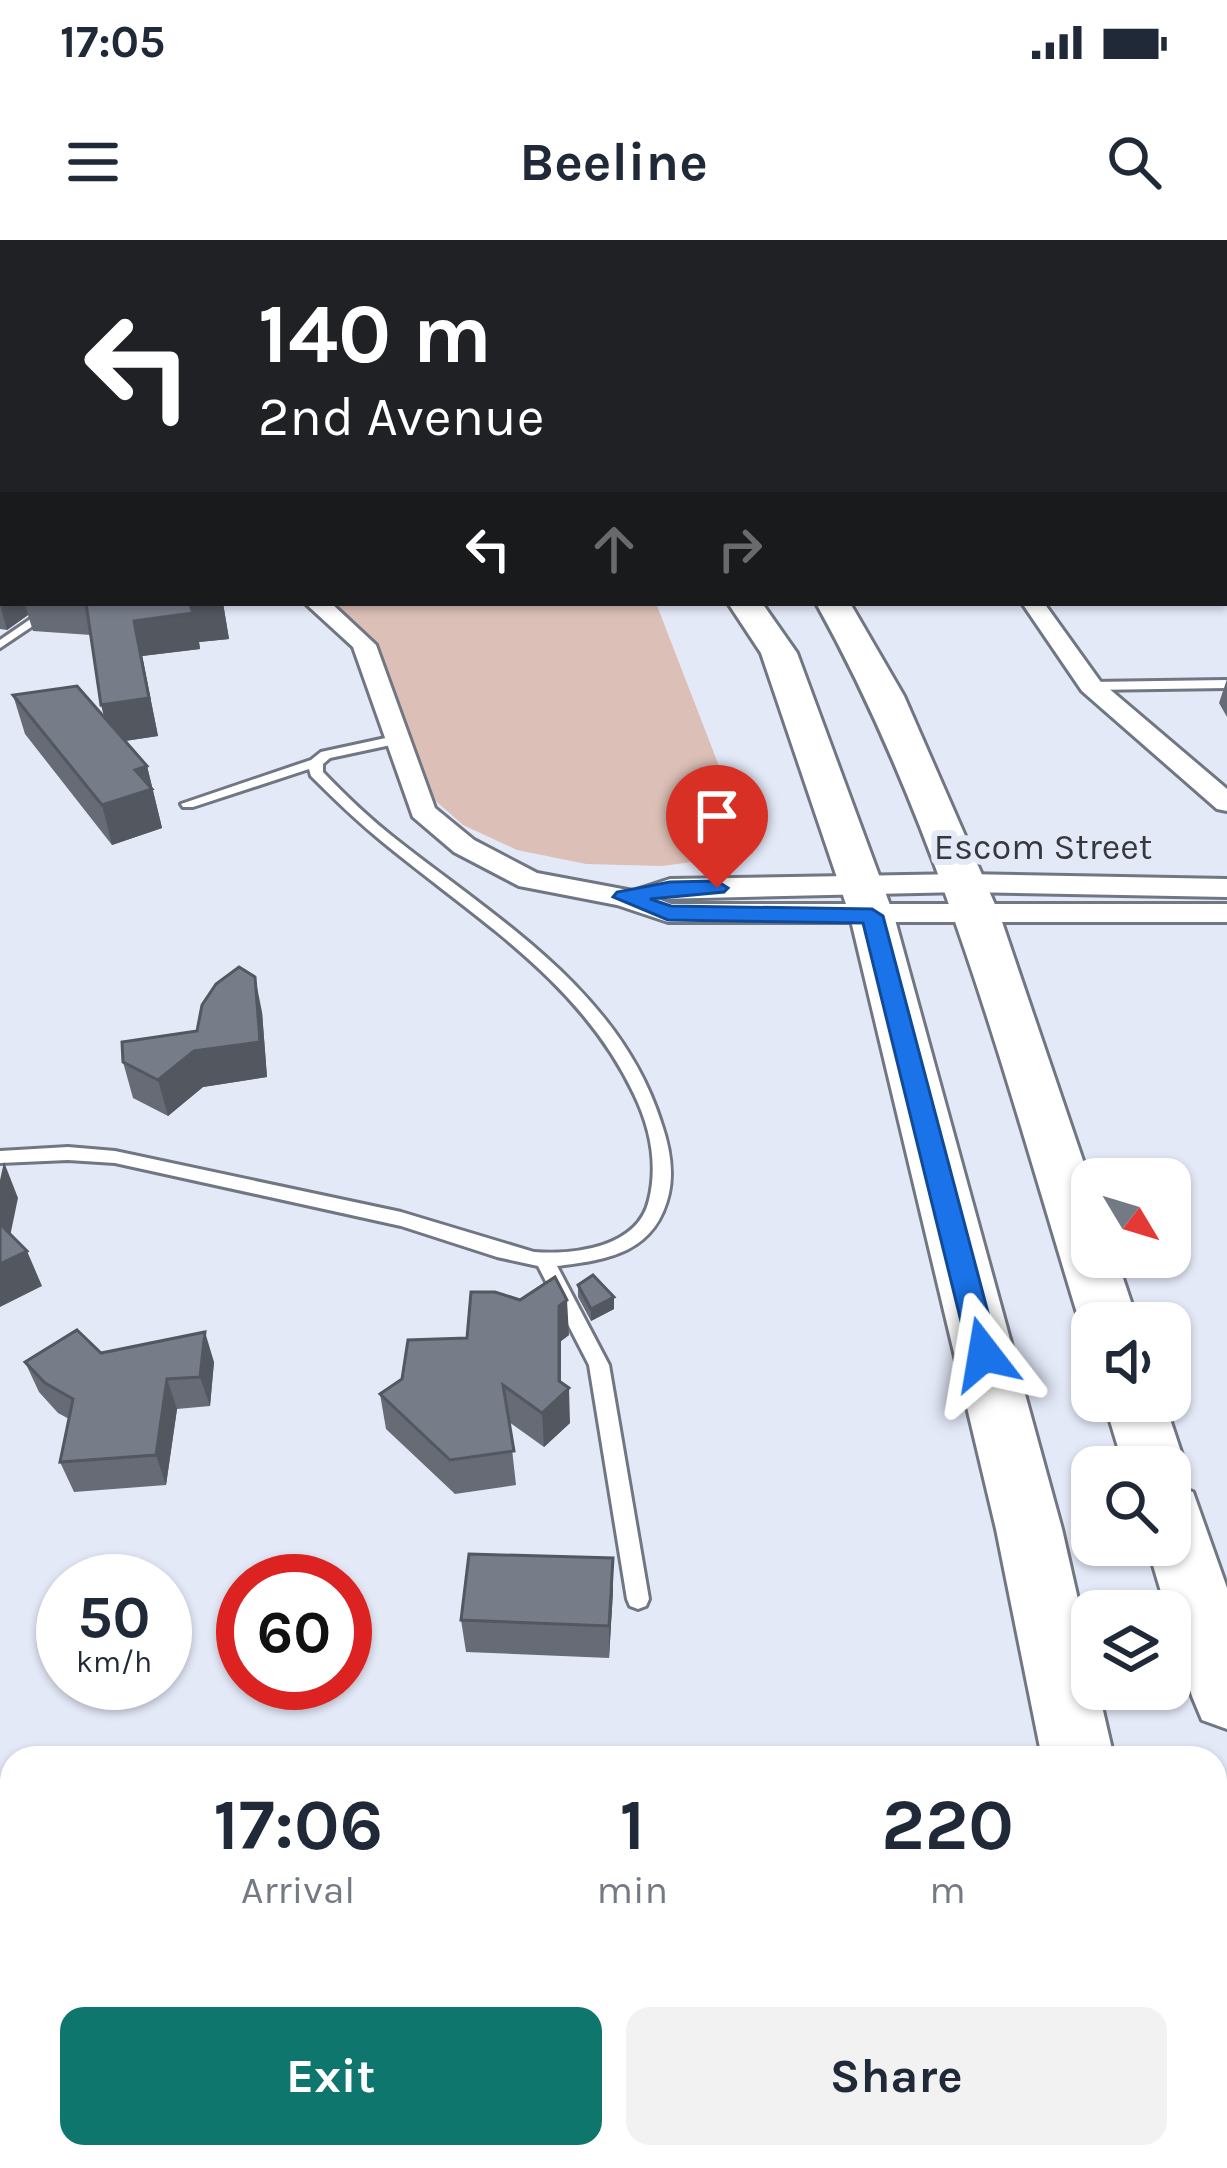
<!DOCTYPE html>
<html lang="en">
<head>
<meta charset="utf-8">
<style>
	body { margin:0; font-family:Karla,sans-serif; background:#f2f2f3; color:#1f2937; height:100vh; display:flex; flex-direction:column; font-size:45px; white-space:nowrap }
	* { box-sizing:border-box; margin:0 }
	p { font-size:39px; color:#747a83 }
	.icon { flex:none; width:66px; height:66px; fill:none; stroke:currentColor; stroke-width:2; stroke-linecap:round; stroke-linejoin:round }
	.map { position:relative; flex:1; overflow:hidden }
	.panel { position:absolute; left:0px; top:1506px; width:1227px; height:423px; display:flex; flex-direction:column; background:#fff; border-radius:36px 36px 0 0; box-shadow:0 3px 9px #0004 }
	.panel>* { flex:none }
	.banner { position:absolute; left:0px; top:0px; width:1227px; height:366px; box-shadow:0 3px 9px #0004; background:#202124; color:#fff; overflow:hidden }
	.needle { width:78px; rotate:128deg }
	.buttons { position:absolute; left:1071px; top:918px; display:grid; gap:24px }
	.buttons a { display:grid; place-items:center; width:120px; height:120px; border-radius:24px; background:#fff; box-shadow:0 3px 9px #0004; font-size:60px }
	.speed { position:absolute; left:36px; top:1314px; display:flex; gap:24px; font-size:60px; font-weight:700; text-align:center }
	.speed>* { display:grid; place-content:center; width:156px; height:156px; border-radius:50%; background:#fff; box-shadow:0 3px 9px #0004; line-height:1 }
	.speed small { font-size:30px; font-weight:400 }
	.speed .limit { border:18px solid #d22; background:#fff; color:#111 }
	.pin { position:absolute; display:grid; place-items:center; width:102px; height:102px; color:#fff; margin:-123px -51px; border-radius:50% 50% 50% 0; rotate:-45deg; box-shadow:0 0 12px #0007 }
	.pin .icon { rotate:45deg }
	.me { position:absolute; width:132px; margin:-66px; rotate:346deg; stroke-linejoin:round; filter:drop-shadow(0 0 9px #0008) }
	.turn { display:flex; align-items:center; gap:42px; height:252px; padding:0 60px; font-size:54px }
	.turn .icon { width:156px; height:156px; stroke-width:2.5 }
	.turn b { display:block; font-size:84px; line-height:102px }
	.lanes { display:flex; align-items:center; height:114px; padding:0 60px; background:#0003; justify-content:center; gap:60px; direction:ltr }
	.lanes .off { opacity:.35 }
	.eta { display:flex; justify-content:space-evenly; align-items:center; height:204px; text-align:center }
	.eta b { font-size:72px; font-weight:700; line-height:84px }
	.cta { display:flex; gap:24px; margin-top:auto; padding:24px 60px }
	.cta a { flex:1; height:138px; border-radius:24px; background:#0f766e; color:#fff; font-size:48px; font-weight:700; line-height:138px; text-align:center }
	.cta a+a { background:#f2f2f3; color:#1f2937 }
	.status { display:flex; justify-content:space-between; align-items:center; height:84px; padding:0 60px; background:#fff; direction:ltr }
	.status svg { height:33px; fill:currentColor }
	header { display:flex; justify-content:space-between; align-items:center; height:156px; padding:0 60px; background:#fff; font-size:54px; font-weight:700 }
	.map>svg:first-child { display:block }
</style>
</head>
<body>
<div class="status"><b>17:05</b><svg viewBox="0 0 49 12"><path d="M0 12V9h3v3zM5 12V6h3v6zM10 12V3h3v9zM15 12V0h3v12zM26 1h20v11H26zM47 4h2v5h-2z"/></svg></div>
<header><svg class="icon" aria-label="menu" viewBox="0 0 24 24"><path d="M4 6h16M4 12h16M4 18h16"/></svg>Beeline<svg class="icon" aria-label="search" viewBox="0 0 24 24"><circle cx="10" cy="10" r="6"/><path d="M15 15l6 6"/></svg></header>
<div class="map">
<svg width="1227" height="1928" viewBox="0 0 1227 1928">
	<rect width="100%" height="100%" fill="#e4e9f8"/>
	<g fill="#dcc0b7">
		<polygon points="323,363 656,363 753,614 662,626 586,624 517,610 463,585 429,555 354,390"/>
		<polygon points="496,1917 929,1917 931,1928 471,1928"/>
	</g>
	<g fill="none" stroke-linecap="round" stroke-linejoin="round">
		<defs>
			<g id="service">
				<polygon points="0,27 3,28 3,32 0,31"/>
				<rect x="0" y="44" width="3" height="4"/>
				<polygon points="1224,174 1227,175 1227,183 1224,182"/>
				<polygon points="54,363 67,363 0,408 0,400"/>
				<polygon points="1227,440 1227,448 1091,450 1085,446 1091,442"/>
				<path d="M395 496 401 500 400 503 330 518 323 524V532C346 556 370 579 397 600 497 679 620 752 661 882 669 905 674 929 669 953 656 1012 609 1020 557 1026L609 1125 649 1359 646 1366 638 1369 630 1366 627 1359 589 1125 538 1026 497 1017 401 986 115 923 68 920 0 923V911L68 907 115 911 401 972 534 1012C574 1015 638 1008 649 960 658 924 650 887 634 854 581 742 478 680 385 604 359 583 335 560 311 536L309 529 193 567H183L181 564 311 520 321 512Z"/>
			</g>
			<g id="minor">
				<polygon points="808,0 822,0 823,3 809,3"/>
				<rect x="1224" y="141" width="3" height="10"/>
				<polygon points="305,363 331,363 376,405 435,568 474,600 537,633 633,651 670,639 963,634 1227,639 1227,657 963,652 658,659 671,664 1227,664 1227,682 668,682 617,665 519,646 454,612 413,577 353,407"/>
				<polygon points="1022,363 1044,363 1100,441 1227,549 1227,571 1217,569 1082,451"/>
			</g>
			<g id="primary">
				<polygon points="468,0 491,0 493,3 470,3"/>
				<polygon points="509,0 533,0 535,3 511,3"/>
				<polygon points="728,363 762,363 797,413 894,676 1062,1289 1092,1421 1092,1449 1098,1449 1114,1518 1042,1518 996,1289 850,676 761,413"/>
				<path d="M816 363H850L904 456 1000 676 1092 947V1017H1116L1138 1083H1092V1100L1080 1083C1005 838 941 588 816 363Z"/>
				<polygon points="1104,1161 1164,1161 1186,1227 1175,1246 1193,1252 1227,1348 1227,1489 1202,1480 1192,1456 1147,1305 1170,1305 1170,1227 1124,1227"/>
				<polygon points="1107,1917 1193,1917 1195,1928 1109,1928"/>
			</g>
		</defs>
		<use href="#service" stroke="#717683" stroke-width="6"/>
		<use href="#minor" stroke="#717683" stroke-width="6"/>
		<use href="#primary" stroke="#717683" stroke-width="6"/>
		<use href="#service" fill="#fff" fill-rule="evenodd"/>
		<use href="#minor" fill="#fff" fill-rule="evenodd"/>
		<use href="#primary" fill="#fff" fill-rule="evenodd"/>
	</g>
	<g fill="#666b76">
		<polygon points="8,0 131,0 130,3 8,3"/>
		<polygon points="179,0 270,0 270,1 265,1 265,3 179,3"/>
		<polygon points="602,0 758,0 758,3 603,3"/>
		<polygon points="849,0 1120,0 1125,3 852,3"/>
		<polygon points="1224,188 1227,192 1227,284 1224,280"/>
		<polygon points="0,323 3,363 223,363 229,399 199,402 200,409 142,416 158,496 125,501 147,526 162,588 112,605 25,494 13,455 105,478 91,395 33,391 28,375 7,390 0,389"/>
		<polygon points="1227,439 1227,477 1219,463"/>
		<polygon points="262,772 267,837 203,847 168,876 133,858 123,822 197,791"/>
		<polygon points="578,1045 614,1069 591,1081 578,1057"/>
		<polygon points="520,1060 569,1095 561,1101 561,1142 570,1183 544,1207 509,1182 516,1245 455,1254 386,1189 380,1154 467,1098"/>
		<polygon points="101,1113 214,1122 210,1166 177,1169 166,1245 74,1252 60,1222 69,1179 58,1173 39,1152 25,1122"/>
		<polygon points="613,1351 609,1418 466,1412 461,1380"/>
	</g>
	<g fill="#535760">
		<polygon points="239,0 265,0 265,3 209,2"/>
		<polygon points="884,0 944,0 944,3 883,3"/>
		<polygon points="3,350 3,363 25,363 28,375 7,390 0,365 0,352"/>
		<polygon points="223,363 229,399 199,402 200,409 142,416 158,496 111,503 101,465 134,381 191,367"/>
		<polygon points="147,526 162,588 112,605 102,565 135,530"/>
		<polygon points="255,737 262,772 267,837 203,847 168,876 158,840"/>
		<polygon points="4,922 18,958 7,1011 0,995 0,940"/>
		<polygon points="27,1011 42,1046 0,1067 0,1024"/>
		<polygon points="614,1057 614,1069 591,1081 591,1069"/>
		<polygon points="567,1060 569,1095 561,1101 560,1156 569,1148 570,1183 544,1207 542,1173 559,1066"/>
		<polygon points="205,1092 214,1122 210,1166 200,1137"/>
		<polygon points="167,1139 177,1169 166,1245 156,1215"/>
		<polygon points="613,1318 613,1351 609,1418 609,1386"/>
	</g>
	<g fill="#777c89" stroke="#535760" stroke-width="3">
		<polygon points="95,0 123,0 122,3 93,3"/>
		<polygon points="625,0 745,0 746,3 638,3 637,1"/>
		<polygon points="951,0 1120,0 1125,3 953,3"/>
		<polygon points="1224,188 1227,192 1227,237 1224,233"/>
		<polygon points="3,317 3,350 0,352 0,323"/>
		<polygon points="86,363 223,363 191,367 193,373 134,381 149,458 101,465"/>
		<polygon points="77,446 147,526 135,530 152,549 102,565 13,455"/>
		<polygon points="239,727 255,737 260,802 194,811 158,840 123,822 122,802 197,791 202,765 216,744"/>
		<polygon points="0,984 27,1011 0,1024"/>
		<polygon points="593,1035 614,1057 591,1069 578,1045"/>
		<polygon points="555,1037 567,1060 559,1066 559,1141 569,1148 542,1173 503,1145 514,1211 450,1220 380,1154 402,1139 408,1100 467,1098 471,1052 495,1052 520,1060"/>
		<polygon points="77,1090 101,1113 205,1092 200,1137 167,1139 156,1215 60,1222 73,1159 45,1143 25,1122"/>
		<polygon points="469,1314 613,1318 609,1386 461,1380"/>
	</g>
	<polygon fill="#1a73e8" stroke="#114b97" stroke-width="3" points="717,641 728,648 724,652 650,659 671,666 872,669 883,676 999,1114 995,1123 974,1123 969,1114 863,683 668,680 613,657 617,652 670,642"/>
	<g text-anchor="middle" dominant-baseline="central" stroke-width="12" stroke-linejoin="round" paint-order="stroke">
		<g font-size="36" fill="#36383d" stroke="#e4e9f8">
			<text x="1043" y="607">Escom Street</text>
		</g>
	</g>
</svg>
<div class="buttons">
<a><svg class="needle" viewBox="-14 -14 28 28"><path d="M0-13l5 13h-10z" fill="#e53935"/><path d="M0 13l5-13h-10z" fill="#747a83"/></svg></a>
<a><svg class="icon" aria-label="sound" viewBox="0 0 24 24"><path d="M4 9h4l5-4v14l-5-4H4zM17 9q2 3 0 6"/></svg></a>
<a><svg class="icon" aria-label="search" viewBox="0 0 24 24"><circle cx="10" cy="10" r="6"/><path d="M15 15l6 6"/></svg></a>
<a><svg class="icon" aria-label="layers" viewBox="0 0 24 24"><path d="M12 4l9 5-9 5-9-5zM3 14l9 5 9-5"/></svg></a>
</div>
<div class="speed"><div>50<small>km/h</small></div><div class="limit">60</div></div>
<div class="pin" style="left:717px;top:648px;background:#d93025"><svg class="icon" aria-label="arrive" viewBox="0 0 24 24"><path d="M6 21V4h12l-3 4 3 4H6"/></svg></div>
<svg class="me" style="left:984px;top:1114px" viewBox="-20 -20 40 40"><path d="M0-17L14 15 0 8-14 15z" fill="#1a73e8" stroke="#fff" stroke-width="4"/></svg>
<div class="banner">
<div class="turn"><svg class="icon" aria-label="left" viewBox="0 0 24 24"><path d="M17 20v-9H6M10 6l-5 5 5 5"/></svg><div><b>140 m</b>2nd Avenue</div></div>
<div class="lanes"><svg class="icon" aria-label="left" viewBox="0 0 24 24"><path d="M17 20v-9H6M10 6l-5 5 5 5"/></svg><svg class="icon off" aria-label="ahead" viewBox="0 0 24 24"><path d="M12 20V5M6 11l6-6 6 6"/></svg><svg class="icon off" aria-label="right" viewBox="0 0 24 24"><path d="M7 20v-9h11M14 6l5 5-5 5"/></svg></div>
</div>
<section class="panel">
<div class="eta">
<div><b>17:06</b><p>Arrival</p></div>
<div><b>1</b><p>min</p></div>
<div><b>220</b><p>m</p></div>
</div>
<div class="cta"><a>Exit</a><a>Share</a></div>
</section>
</div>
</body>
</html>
